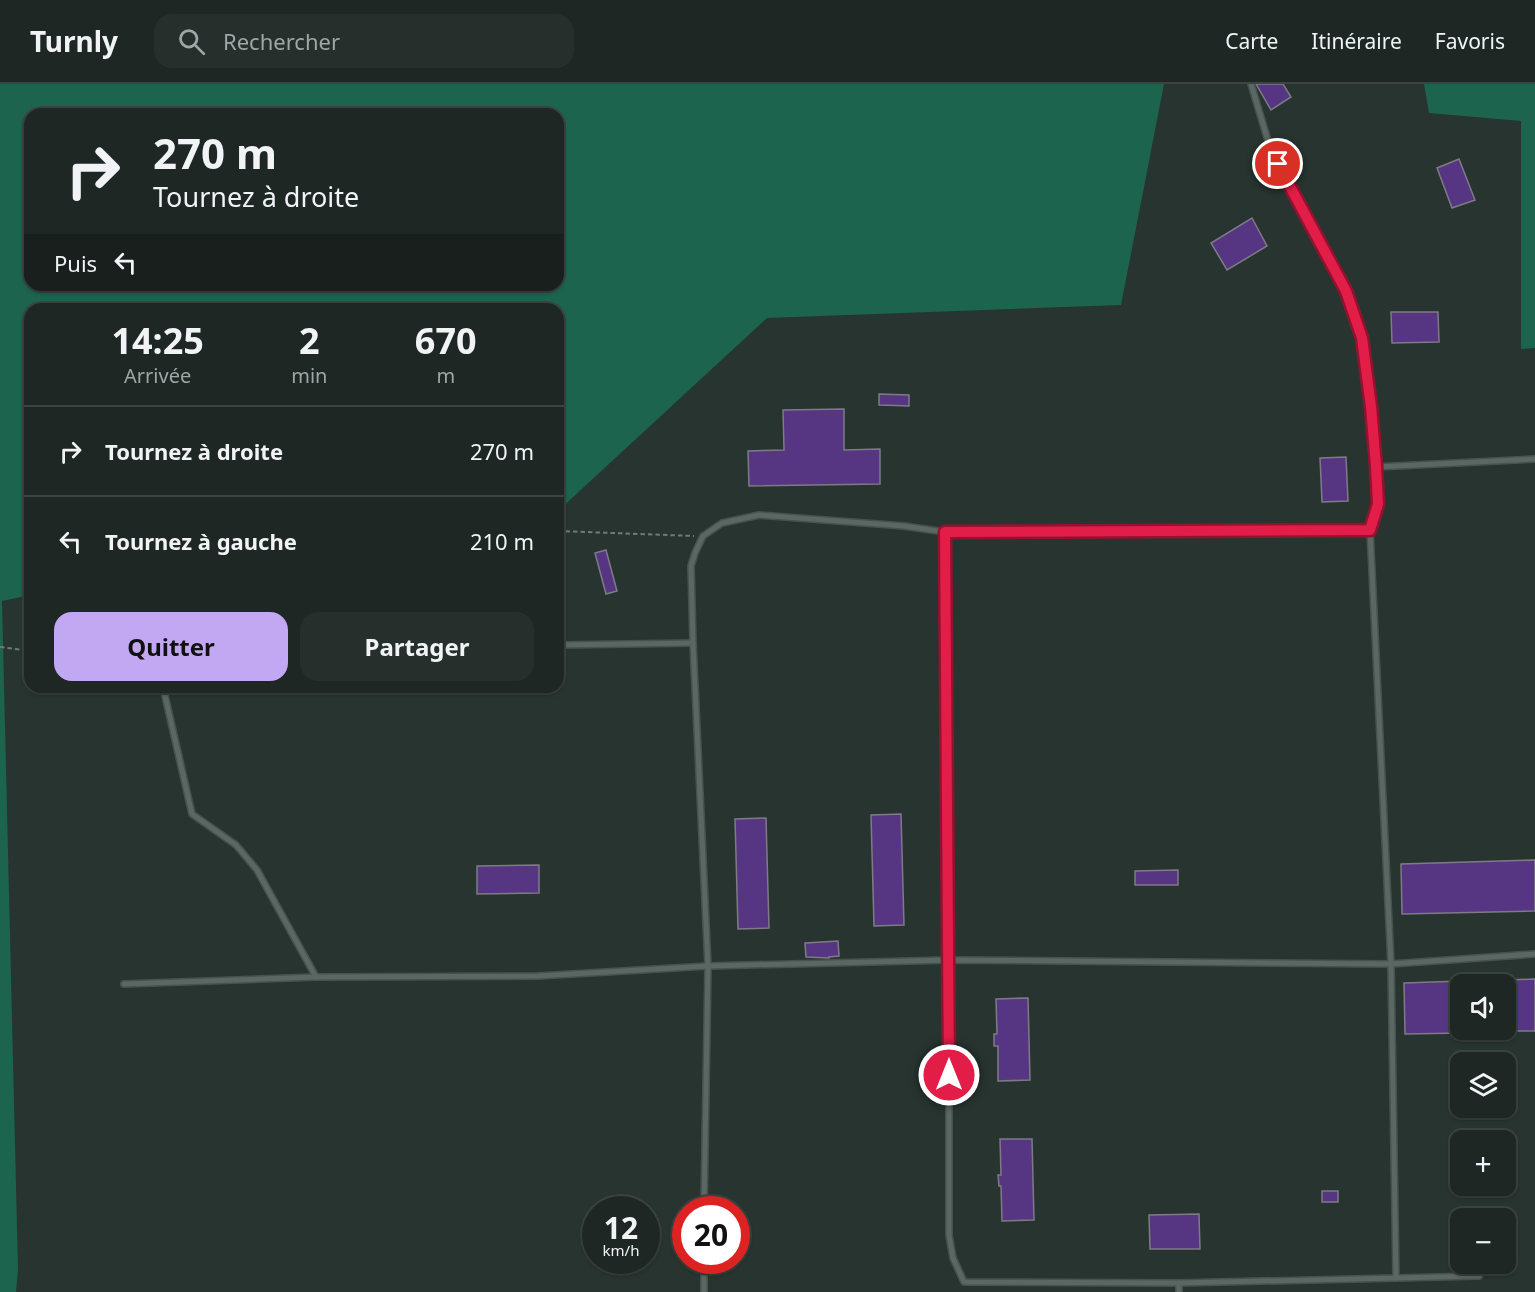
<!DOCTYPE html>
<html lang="fr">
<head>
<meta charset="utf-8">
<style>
	body { margin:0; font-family:"Noto Sans",sans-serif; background:#262f2b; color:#f1f3f6; height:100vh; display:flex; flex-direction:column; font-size:22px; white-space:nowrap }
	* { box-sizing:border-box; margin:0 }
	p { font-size:20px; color:#a1a5a6 }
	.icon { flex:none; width:33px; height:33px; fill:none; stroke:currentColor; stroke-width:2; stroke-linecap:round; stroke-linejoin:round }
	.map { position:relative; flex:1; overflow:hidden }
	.details { position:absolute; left:24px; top:219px; width:540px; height:390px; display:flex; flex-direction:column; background:#1e2723; border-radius:18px; box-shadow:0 2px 4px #0004,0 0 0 2px #3c4441 }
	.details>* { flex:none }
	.hud { position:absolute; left:24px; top:24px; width:540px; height:183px; border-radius:18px; box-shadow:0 2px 4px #0004,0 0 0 2px #3c4441; background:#1e2723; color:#f1f3f6; overflow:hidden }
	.controls { position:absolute; left:1450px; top:890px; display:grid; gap:12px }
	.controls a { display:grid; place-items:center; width:66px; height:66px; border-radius:12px; background:#1e2723; box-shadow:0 2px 4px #0004,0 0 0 2px #3c4441; font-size:30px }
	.speed { position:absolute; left:582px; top:1112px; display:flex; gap:12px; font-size:30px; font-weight:700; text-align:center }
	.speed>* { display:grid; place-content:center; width:78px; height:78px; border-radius:50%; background:#1e2723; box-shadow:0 2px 4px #0004,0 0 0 2px #3c4441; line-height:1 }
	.speed small { font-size:15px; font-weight:400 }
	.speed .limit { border:9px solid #d22; background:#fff; color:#111 }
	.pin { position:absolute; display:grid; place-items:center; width:51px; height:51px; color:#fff; margin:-26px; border:3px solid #fff; border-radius:50%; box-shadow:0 2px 6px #0007 }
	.me { position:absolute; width:66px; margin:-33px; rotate:0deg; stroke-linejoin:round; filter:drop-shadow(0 0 4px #0008) }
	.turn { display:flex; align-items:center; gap:21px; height:126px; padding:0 30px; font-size:27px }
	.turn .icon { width:78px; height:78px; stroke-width:2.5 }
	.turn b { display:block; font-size:42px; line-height:51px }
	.then { display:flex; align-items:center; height:57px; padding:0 30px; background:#0003; gap:12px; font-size:22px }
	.eta { display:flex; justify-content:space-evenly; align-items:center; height:102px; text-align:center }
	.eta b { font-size:36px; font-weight:700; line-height:42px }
	.cta { display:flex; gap:12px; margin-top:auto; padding:12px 30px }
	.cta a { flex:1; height:69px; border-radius:18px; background:#c2a8f3; color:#111; font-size:24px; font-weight:700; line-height:69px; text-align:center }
	.cta a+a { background:#262f2b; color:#f1f3f6 }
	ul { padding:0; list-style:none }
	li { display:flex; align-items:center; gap:18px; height:90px; padding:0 30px; border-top:2px solid #3c4441 }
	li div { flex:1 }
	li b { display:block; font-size:22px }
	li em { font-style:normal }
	header { display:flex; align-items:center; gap:36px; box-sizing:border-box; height:84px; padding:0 30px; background:#1e2723; border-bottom:2px solid #3c4441 }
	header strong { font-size:28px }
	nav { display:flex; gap:33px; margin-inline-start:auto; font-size:21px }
	.search { width:420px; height:54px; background:#262f2b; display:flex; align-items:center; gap:15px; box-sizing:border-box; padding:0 21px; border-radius:18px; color:#a1a5a6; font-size:22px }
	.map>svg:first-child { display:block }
</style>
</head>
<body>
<header>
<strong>Turnly</strong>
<div class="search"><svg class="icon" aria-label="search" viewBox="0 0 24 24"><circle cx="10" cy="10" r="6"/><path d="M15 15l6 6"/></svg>Rechercher</div>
<nav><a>Carte</a><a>Itinéraire</a><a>Favoris</a></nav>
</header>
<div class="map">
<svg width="1535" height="1208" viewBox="0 0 1535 1208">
	<rect width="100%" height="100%" fill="#28342f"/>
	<g fill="#1c644e" fill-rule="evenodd">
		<path d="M0 0H1164L1121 221 767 234 558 427V225H30V511L2 517 18 1186 16 1208H0ZM30 30H558V201H30Z"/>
		<polygon points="1424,0 1535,0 1535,264 1521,265 1521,37 1429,29"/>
	</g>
	<g fill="#563683" stroke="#7e7b86" stroke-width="1.5">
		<polygon points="1256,0 1283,0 1291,13 1271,26"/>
		<polygon points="1459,75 1475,116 1452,124 1437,84"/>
		<polygon points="1252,134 1267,162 1227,186 1211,159"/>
		<polygon points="1391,228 1438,228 1439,258 1392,259"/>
		<polygon points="879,310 909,311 909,322 879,321"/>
		<polygon points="844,325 844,366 880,365 880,400 749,402 748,367 784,366 783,326"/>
		<polygon points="1346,373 1348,417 1322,418 1320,374"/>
		<polygon points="606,466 617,507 606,510 595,469"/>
		<polygon points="901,730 904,841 874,842 871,731"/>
		<polygon points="766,734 769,844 738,845 735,735"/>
		<polygon points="1535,776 1535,827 1402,830 1401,780"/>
		<polygon points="539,781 539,809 477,810 477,782"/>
		<polygon points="1178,786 1178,801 1135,801 1135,787"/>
		<polygon points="838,857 839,872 829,873 829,874 806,873 805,859"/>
		<polygon points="1535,895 1535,947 1506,947 1506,896"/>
		<polygon points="1461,897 1461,949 1405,950 1404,899"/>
		<polygon points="1028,914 1030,996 998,997 998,962 994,962 994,950 997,950 996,915"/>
		<polygon points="1000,1055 1032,1055 1034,1136 1002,1137 1001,1102 999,1102 998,1091 1001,1091"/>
		<rect x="1322" y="1107" width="16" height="11"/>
		<polygon points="1199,1130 1200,1165 1150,1165 1149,1131"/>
	</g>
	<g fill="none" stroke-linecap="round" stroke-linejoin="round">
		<defs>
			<g id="service">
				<polyline points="1376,383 1535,375"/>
				<polyline points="558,561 693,559"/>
				<polyline points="163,603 192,730 236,761 257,786 316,893"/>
				<polyline points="124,900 316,893 538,892 708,882 949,876 1391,880 1535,870"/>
				<polyline points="704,1125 708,882 693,559 691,482 695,469 703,452 722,439 759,431 904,442 945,448"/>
				<polyline points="704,1176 704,1208"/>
				<polyline points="1396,1194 1479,1192"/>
				<polyline points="1179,1199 1396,1194 1391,880 1370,446 1378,420 1376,383 1371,323 1362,254 1346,207 1288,99 1269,60 1251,0"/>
				<polyline points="1179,1208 1179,1199 964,1198 953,1174 949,1151 949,876 945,448 1370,446"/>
			</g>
		</defs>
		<use href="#service" stroke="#48514d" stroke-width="8"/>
		<g stroke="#707a76" stroke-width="2" stroke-dasharray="4.5 3" stroke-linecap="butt">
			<polyline points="558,447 694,452"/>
			<polyline points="0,563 30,567"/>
		</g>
		<use href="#service" stroke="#5a6762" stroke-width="5"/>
	</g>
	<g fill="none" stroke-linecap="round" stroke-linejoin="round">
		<defs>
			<polyline id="route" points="949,991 945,448 1370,446 1378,420 1376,382 1371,323 1362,254 1346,207 1278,80"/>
		</defs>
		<use href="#route" stroke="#92132f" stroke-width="15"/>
		<use href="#route" stroke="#e11d48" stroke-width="10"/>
	</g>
</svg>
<div class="controls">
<a><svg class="icon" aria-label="sound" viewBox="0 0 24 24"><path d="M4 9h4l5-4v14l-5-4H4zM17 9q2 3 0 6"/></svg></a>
<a><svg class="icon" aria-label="layers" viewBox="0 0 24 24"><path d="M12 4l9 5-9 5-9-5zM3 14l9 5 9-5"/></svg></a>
<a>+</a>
<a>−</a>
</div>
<div class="speed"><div>12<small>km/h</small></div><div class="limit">20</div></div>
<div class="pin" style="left:1278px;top:80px;background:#d93025"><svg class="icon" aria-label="arrive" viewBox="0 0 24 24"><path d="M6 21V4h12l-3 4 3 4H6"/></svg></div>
<svg class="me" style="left:949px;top:991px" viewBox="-20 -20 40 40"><circle r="17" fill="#e11d48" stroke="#fff" stroke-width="3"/><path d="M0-11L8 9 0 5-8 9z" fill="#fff"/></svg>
<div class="hud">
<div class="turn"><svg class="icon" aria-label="right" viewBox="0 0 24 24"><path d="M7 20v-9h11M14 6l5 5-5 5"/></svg><div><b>270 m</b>Tournez à droite</div></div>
<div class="then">Puis<svg class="icon" aria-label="left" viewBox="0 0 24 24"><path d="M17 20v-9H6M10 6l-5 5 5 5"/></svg></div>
</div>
<section class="details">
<div class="eta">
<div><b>14:25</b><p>Arrivée</p></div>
<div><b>2</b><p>min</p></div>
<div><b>670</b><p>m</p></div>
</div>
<ul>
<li><svg class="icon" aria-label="right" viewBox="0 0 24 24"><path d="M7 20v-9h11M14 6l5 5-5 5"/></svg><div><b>Tournez à droite</b></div><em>270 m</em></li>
<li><svg class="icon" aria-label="left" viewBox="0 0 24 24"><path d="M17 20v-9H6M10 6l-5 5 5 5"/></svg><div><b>Tournez à gauche</b></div><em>210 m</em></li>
</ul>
<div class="cta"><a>Quitter</a><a>Partager</a></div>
</section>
</div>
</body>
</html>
